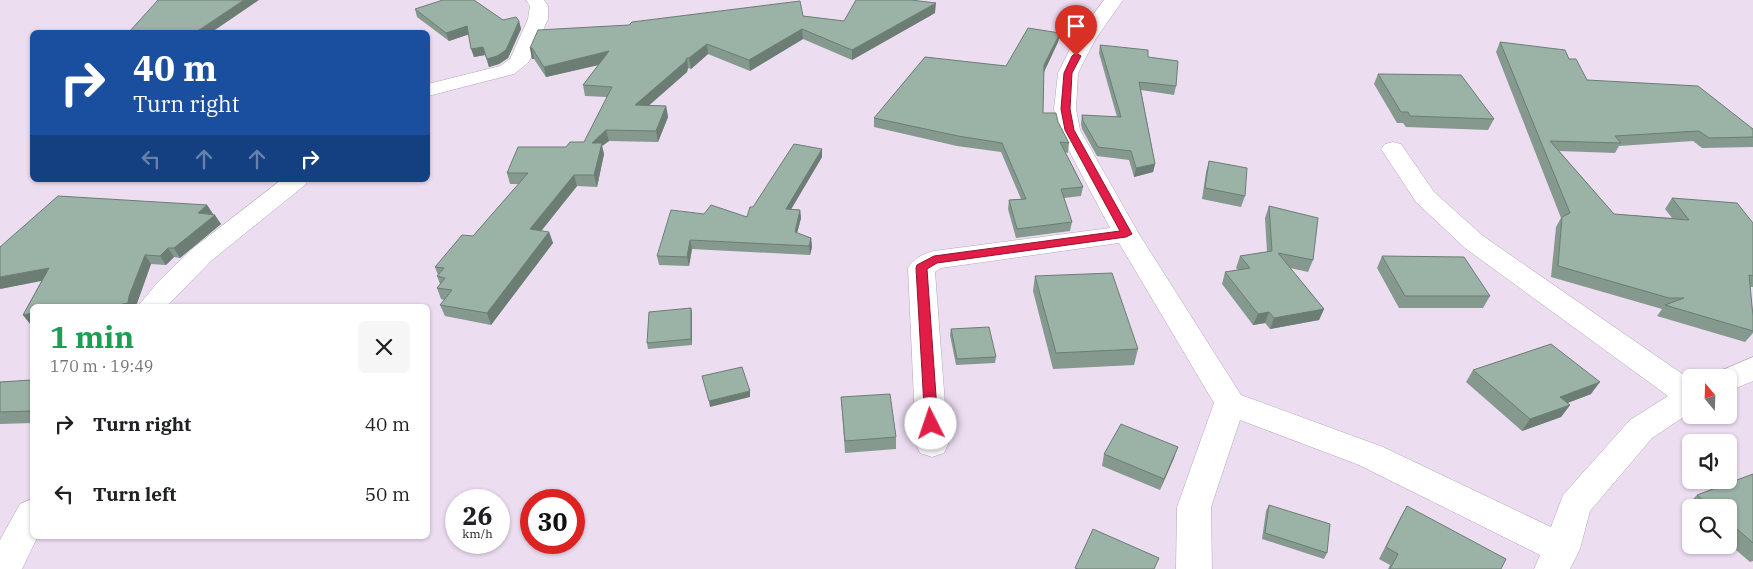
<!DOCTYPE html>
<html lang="en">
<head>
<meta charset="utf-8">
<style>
	body { margin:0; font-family:"IBM Plex Serif",serif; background:#f6f6f6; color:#202124; height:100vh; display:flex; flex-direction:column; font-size:19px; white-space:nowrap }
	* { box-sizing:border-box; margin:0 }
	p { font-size:16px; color:#757577 }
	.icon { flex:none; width:28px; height:28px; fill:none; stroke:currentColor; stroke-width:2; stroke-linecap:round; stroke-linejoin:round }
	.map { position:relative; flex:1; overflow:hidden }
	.side { position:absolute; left:30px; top:304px; width:400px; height:235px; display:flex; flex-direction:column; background:#fff; border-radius:8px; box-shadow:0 1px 4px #0004 }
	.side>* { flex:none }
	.banner { position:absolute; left:30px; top:30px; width:400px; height:152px; border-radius:8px; box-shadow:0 1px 4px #0004; background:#1a4fa0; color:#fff; overflow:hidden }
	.needle { width:32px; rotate:341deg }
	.controls { position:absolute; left:1682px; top:369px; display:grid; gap:10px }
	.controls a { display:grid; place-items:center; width:55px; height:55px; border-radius:8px; background:#fff; box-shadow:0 1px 4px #0004; font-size:25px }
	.speed { position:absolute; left:445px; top:489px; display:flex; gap:10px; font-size:25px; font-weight:700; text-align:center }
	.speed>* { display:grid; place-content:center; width:65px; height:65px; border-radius:50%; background:#fff; box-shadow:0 1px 4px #0004; line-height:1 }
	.speed small { font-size:12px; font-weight:400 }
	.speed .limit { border:8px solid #d22; background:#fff; color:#111 }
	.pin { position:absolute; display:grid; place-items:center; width:42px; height:42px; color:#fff; margin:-51px -21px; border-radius:50% 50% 50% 0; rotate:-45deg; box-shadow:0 0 5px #0007 }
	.pin .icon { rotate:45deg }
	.me { position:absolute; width:55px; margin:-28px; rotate:356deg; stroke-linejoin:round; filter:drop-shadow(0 0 4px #0008) }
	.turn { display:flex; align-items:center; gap:18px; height:105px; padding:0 20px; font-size:22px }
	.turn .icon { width:65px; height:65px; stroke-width:2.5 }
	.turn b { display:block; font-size:35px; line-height:42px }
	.lanes { display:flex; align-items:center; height:48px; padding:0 20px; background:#0003; justify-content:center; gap:25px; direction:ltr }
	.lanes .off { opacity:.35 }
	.round { display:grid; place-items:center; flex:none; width:52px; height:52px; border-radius:8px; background:#f6f6f6 }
	.headline { display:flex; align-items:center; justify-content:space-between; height:85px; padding:0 20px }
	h1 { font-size:30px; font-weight:800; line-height:38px; color:#1e9e55 }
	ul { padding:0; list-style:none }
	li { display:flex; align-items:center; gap:15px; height:70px; padding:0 20px }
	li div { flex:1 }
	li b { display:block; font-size:19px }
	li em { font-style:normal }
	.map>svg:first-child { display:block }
</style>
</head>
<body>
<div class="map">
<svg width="1753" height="569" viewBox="0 0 1753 569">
	<rect width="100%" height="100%" fill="#ecddf1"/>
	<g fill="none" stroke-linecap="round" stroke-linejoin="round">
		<defs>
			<g id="minor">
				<polygon points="526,0 544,0 548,6 548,19 529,62 514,74 428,96 428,84 500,66 510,59 528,19 530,6"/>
				<path d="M1104 0H1123L1095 40 1078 73 1076 109 1080 130 1139 234 1241 395 1383 447 1551 527 1563 495 1630 420 1668 396 1465 248 1416 202 1381 149 1385 144 1393 142 1401 144 1434 192 1483 236 1691 380V412L1652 438 1590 511 1580 549 1570 569H1534L1540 555 1359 465 1240 420 1211 507 1212 569H1176L1177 507 1214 403 1119 243 941 268 935 272 948 444 944 453 932 457 920 453 916 444 908 268C914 258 923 254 934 251L1110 228 1058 130 1054 109 1058 73 1075 39Z"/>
				<polygon points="281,180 308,180 305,185 211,261 167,306 138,306 158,282 192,249"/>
				<polygon points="1753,357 1753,381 1729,391 1729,378 1715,378 1718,372"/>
				<polygon points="32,499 32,536 38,536 22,569 0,569 0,540 20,504"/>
			</g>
		</defs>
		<use href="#minor" stroke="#b4a6b9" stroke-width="1"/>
		<use href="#minor" fill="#fff" fill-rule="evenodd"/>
	</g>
	<g fill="#85998f">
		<polygon points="415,9 503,20 519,21 521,29 508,58 499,64 489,67 485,55 474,57 469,34 449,41 417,17"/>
		<polygon points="935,13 852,60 803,39 750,71 708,54 691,69 688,68 687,72 649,105 666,106 668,117 658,142 609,141 602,146 604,154 597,187 577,186 541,231 549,232 553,243 491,325 445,316 440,305 444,300 441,299 437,288 440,284 437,276 438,275 435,267 473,236 519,184 510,184 507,173 566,147 584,142 607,97 585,96 583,85 599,65 546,77 534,59 532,59 530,48 803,16 844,21"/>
		<polygon points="1060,33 1058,42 1044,72 1043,113 1058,122 1069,143 1068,153 1065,152 1083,187 1081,196 1064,198 1072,222 1070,231 1016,238 1008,209 1009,200 1021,199 1001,152 957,146 874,127 874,118 1006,66"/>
		<polygon points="1500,42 1569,59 1587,80 1753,129 1753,147 1702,148 1693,141 1619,146 1615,153 1559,151 1614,214 1672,218 1665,209 1672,198 1753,223 1753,287 1750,287 1753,316 1753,333 1745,342 1657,316 1662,309 1551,277 1556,227 1561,218 1496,52"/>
		<polygon points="1100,45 1148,57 1176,86 1174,95 1141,90 1155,164 1153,172 1134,177 1129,160 1097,156 1082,129 1081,124 1082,115 1117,117 1099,53"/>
		<polygon points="1378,74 1494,119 1488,130 1406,127 1403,123 1397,123 1374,84"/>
		<polygon points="822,149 822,157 791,209 800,210 801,218 797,233 811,238 812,247 810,255 692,249 689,266 659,265 657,256 704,214 747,217 753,207"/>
		<polygon points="1209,161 1245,196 1241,207 1202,199 1206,172"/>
		<polygon points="207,205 213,214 221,224 180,258 174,257 166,265 151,264 136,306 32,306 32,324 31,325 23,315 42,280 0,289"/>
		<polygon points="1269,206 1313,260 1308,272 1290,268 1324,309 1319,320 1270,329 1265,323 1253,325 1222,284 1225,272 1238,270 1236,268 1240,256 1267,252 1265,218"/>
		<polygon points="1382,256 1490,296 1483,308 1399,308 1377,268"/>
		<polygon points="1035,276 1138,349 1134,365 1053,369 1033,291"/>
		<polygon points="691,308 692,314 692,345 648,349 647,343"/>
		<polygon points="951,329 996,357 995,363 956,365 950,335"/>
		<polygon points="1473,370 1591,394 1567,403 1570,405 1561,417 1522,431 1466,382"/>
		<polygon points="32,380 32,423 0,424 0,382"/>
		<polygon points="841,397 896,437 896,449 845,453"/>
		<polygon points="1104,454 1174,458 1160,490 1102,466"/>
		<polygon points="1753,474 1753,561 1750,562 1729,544 1729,508 1691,508 1691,511 1686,506 1697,495"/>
		<polygon points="1269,505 1327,553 1324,559 1262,539 1266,511"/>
		<polygon points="1407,506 1501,569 1388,569 1390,565 1379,559 1400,518"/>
	</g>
	<g fill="#6c7d74">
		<polygon points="244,0 259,0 212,32 196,32"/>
		<polygon points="936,3 935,13 852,60 852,50"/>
		<polygon points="519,21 521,29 508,58 499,64 489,67 487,59"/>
		<polygon points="467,26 470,34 449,41 446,33"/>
		<polygon points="802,29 803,39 750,71 749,60"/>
		<polygon points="1060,33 1058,42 1043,74 1044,65"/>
		<polygon points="707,44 708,54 691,69 689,58"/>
		<polygon points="483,47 485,55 474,57 471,49"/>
		<polygon points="530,48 532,48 534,59 532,59"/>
		<polygon points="609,51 611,62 546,77 544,67"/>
		<polygon points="687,58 688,68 687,72 637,116 635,105"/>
		<polygon points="666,106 668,117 658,142 656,131"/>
		<polygon points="606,130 609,141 602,146 604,154 597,187 594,175 592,143"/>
		<polygon points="822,149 822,157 786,218 786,209"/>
		<polygon points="1155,164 1153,172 1134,177 1136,168"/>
		<polygon points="574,175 577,186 534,240 530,229"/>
		<polygon points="207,205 213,214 198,213"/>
		<polygon points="800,210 801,218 795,241 795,232"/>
		<polygon points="215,215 221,224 180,258 174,248"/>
		<polygon points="549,232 553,243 491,325 487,313"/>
		<polygon points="811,238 812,247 810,255 809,246"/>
		<polygon points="690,240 692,249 689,266 687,257"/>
		<polygon points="168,248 174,257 166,265 160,256"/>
		<polygon points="145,255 151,264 136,306 113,306 129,296"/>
		<polygon points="49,268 57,278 0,289 0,277"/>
		<polygon points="691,308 692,314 692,345 691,339"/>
		<polygon points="1324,309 1319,320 1270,329 1274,318"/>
		<polygon points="1269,312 1265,323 1253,325 1258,314"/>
		<polygon points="32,313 32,324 31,325 23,315"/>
		<polygon points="1600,382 1591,394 1552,409 1560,397"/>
		<polygon points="750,391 750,397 710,407 709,401"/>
		<polygon points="1570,405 1561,417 1522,431 1530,419"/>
		<polygon points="1178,447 1174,458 1160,490 1164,479"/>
	</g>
	<g fill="#9bb2a6" stroke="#6c7d74">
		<polygon points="158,0 244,0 196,32 129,32"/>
		<polygon points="443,0 474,0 503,20 516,17 519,21 506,50 497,56 487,59 483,47 471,49 467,26 446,33 415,9"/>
		<polygon points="856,0 911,0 936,3 852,50 802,29 749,60 707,44 689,58 687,58 685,62 635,105 666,106 656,131 606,130 592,143 602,143 594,175 574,175 530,229 549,232 487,313 440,305 452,290 437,288 445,278 437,276 444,268 435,267 462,235 473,236 528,173 507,173 518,147 566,147 570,142 584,142 612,87 583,85 609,51 544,67 532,48 530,48 538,30 629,25 632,22 800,1 803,16 844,21"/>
		<polygon points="1028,28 1060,33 1044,65 1043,113 1056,113 1058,122 1069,143 1060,142 1083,187 1061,189 1072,222 1017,229 1009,200 1026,199 1002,143 958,136 874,118 925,57 1006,66"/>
		<polygon points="1500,42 1565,50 1569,59 1576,59 1587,80 1698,86 1753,129 1753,137 1709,138 1699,131 1615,136 1621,143 1550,141 1614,214 1689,220 1672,198 1737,203 1753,223 1753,276 1749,275 1753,316 1753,331 1665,305 1684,298 1669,298 1558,266 1562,217 1570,213"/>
		<polygon points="1100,45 1148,50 1148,57 1178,61 1176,86 1139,82 1155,164 1136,168 1131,151 1098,147 1083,121 1082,115 1121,117"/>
		<polygon points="1378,74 1461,75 1494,119 1410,116 1408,112 1401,112"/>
		<polygon points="794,144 822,149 786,209 800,210 795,232 811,238 809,246 690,240 687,257 657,256 671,210 704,214 711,205 747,217 750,207 753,207"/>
		<polygon points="1209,161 1247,168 1245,196 1205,188"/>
		<polygon points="58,196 207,205 198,213 215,215 174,248 168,248 160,256 145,255 129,296 128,303 113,306 81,306 81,305 76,306 32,306 32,313 23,315 49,268 0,277 0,247"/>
		<polygon points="1269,206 1318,218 1313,260 1278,253 1324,309 1274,318 1269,312 1258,314 1225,272 1250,268 1240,256 1272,251"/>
		<polygon points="1382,256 1464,257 1490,296 1405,296"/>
		<polygon points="1112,273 1138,349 1056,353 1035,276"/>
		<polygon points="691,308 691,339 647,343 649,312"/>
		<polygon points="989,327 996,357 957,359 951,329"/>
		<polygon points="1551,344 1600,382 1560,397 1570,405 1530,419 1473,370"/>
		<polygon points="742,367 750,391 709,401 702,376"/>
		<polygon points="32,380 32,411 0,412 0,382"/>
		<polygon points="890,394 896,437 845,441 841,397"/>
		<polygon points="1121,424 1178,447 1164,479 1104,454"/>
		<polygon points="1753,474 1753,543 1729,522 1729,508 1712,508 1697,495"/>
		<polygon points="1269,505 1330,524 1327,553 1265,533"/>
		<polygon points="1407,506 1506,559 1501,569 1390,569 1398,554 1386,547"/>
		<polygon points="1093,529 1159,558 1154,569 1078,569 1075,568"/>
	</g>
	<polygon fill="#e11d48" stroke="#92132f" points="1076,53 1081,56 1072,73 1070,109 1074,130 1132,234 1126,237 937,263 927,269 938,424 936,428 931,430 926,428 925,424 916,268 917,265 934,256 1120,231 1065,130 1061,109 1064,73 1072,56"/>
</svg>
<div class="controls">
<a><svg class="needle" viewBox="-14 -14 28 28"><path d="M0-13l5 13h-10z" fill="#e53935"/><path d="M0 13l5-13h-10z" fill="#757577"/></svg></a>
<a><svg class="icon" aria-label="sound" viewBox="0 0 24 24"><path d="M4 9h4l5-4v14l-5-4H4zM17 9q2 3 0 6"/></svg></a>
<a><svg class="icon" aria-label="search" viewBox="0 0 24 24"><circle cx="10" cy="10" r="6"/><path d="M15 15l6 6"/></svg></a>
</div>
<div class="speed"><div>26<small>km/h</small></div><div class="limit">30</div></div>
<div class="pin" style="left:1076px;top:56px;background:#d93025"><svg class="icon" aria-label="arrive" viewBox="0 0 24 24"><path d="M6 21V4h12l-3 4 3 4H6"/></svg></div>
<svg class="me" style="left:931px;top:424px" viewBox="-20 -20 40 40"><circle r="19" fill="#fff"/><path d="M0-13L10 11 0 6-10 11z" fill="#e11d48"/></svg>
<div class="banner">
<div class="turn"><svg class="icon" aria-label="right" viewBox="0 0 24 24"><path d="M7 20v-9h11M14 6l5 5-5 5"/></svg><div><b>40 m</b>Turn right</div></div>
<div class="lanes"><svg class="icon off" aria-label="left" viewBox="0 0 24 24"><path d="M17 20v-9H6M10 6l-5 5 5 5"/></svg><svg class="icon off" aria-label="ahead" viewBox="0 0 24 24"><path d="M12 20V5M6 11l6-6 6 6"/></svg><svg class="icon off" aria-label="ahead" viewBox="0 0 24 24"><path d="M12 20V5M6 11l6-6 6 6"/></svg><svg class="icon" aria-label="right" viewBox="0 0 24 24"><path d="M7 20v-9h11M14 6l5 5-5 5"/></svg></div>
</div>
<section class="side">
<div class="headline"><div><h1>1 min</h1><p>170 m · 19:49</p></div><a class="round"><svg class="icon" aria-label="close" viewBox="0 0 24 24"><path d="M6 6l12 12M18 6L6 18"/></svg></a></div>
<ul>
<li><svg class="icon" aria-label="right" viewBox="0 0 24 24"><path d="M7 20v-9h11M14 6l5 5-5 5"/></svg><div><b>Turn right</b></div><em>40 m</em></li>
<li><svg class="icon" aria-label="left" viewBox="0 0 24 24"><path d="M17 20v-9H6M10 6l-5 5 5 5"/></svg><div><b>Turn left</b></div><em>50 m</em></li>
</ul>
</section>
</div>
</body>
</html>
